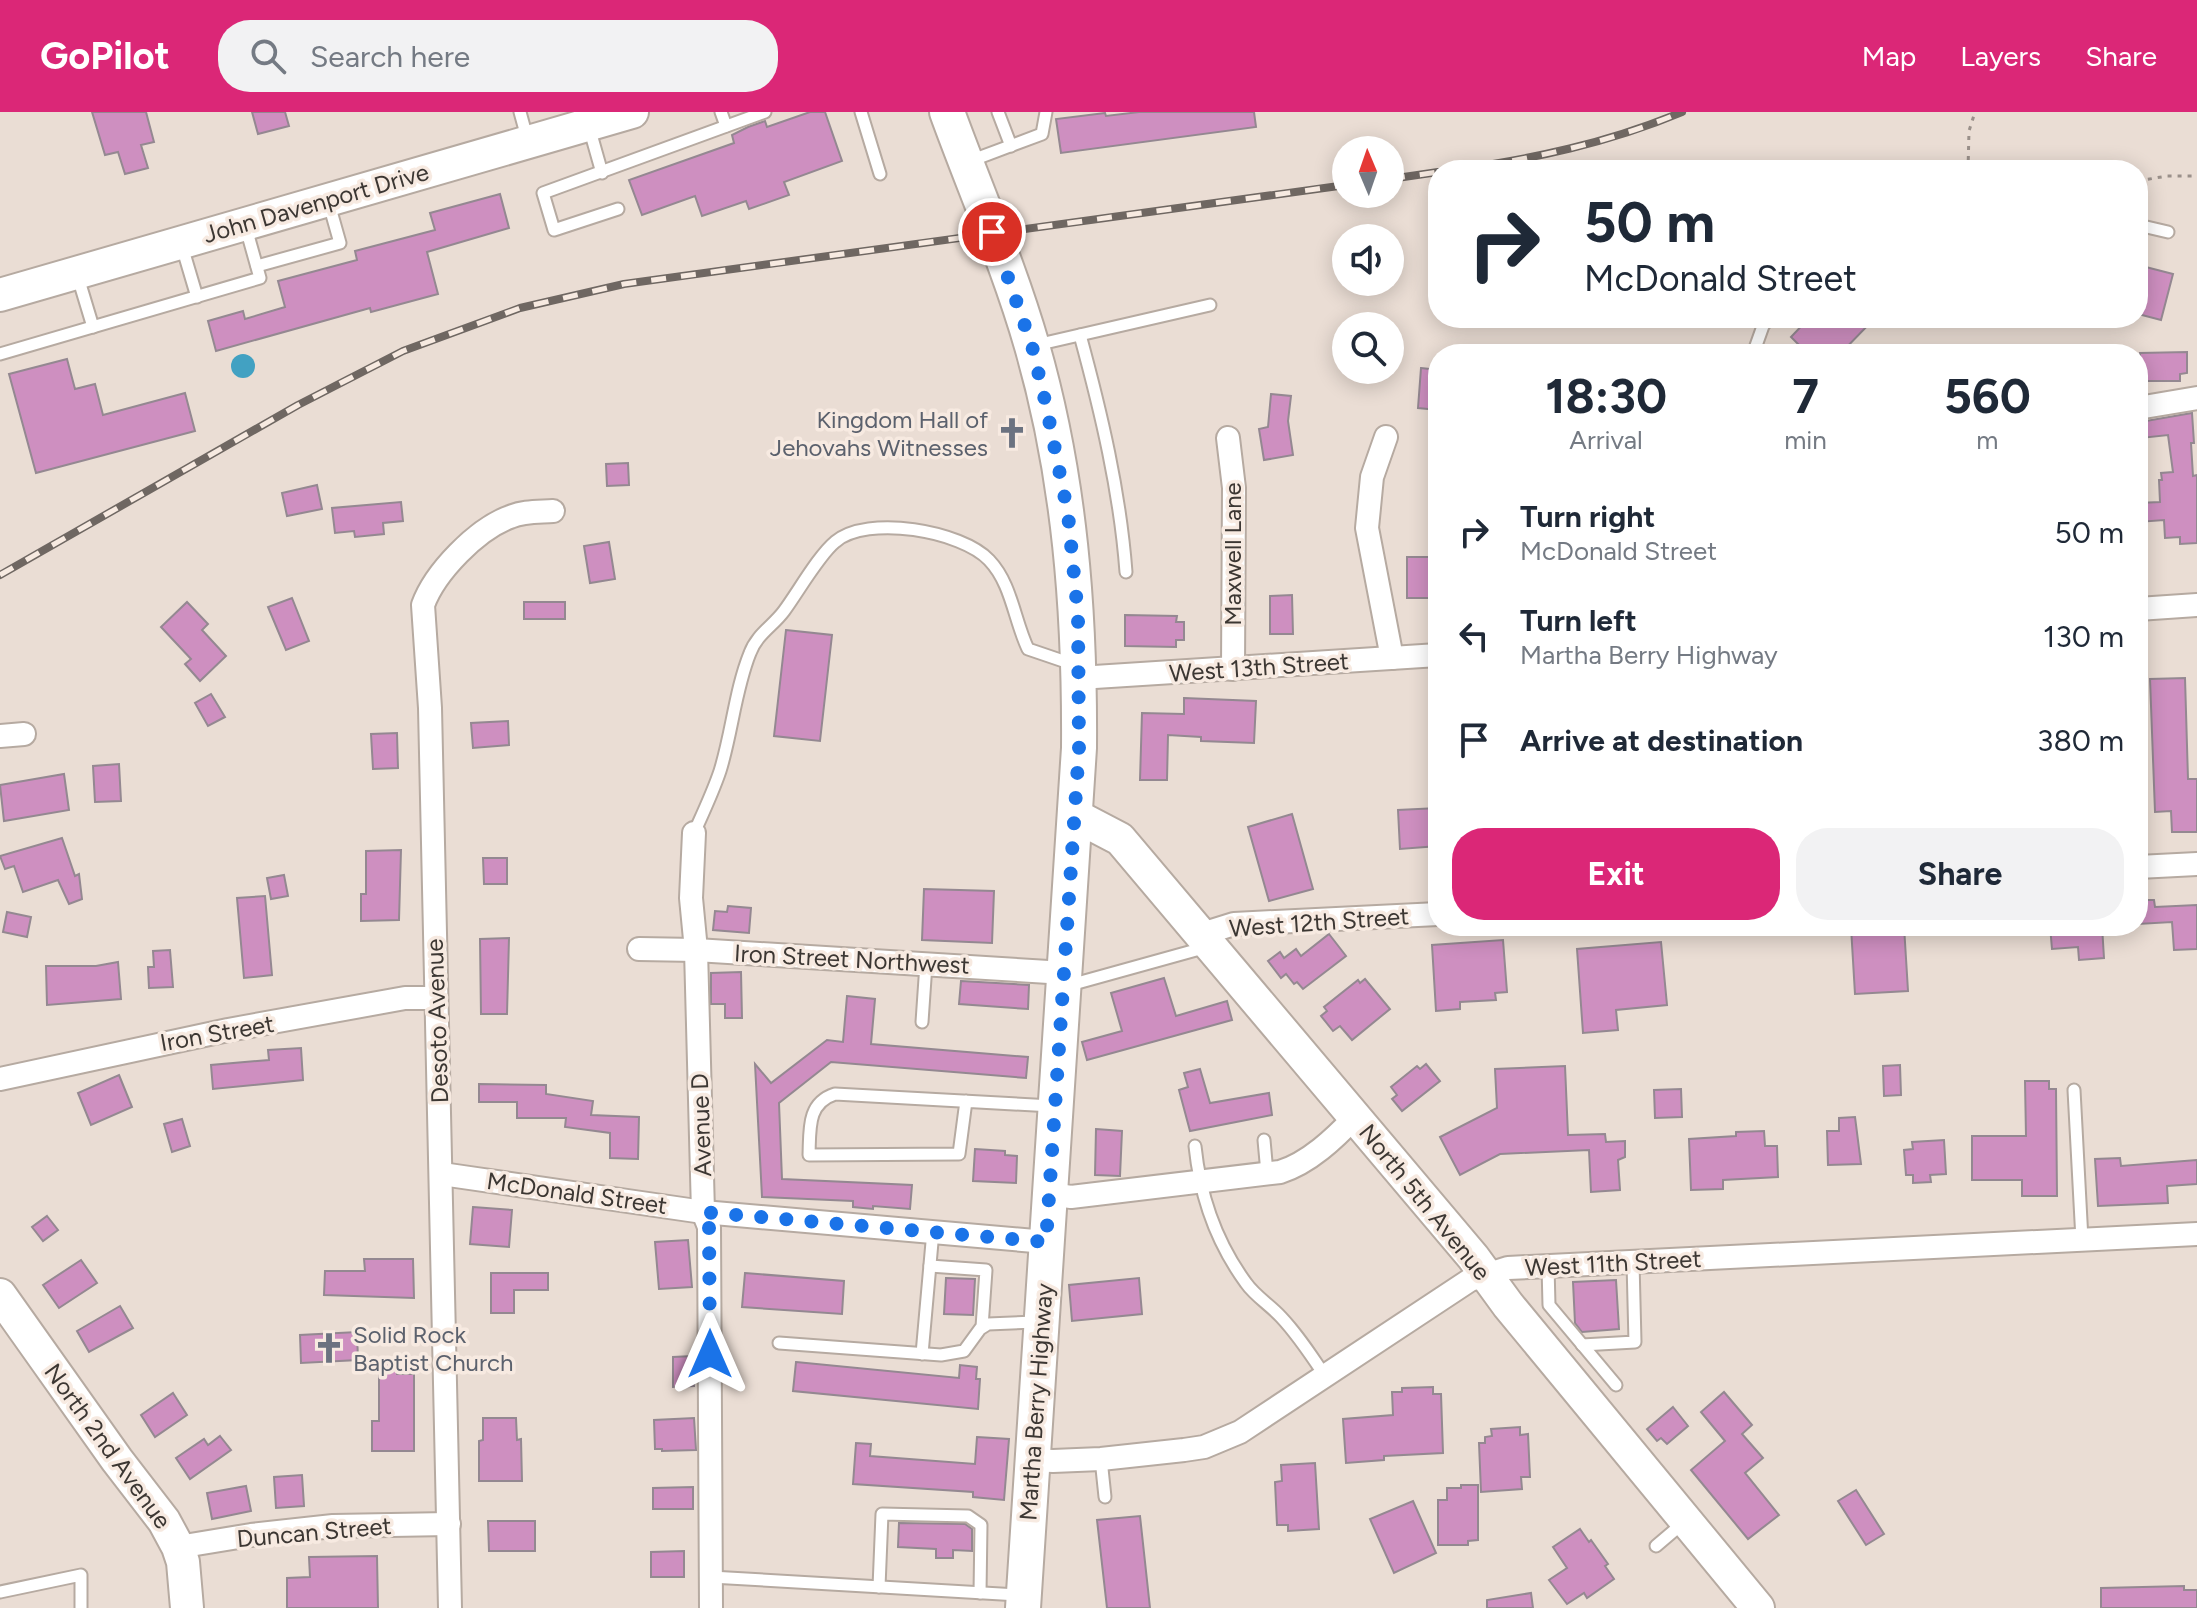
<!DOCTYPE html>
<html lang="en">
<head>
<meta charset="utf-8">
<style>
	body { margin:0; font-family:Figtree,sans-serif; background:#f2f2f3; color:#1f2937; height:100vh; display:flex; flex-direction:column; font-size:30px; white-space:nowrap }
	* { box-sizing:border-box; margin:0 }
	p { font-size:26px; color:#747a83 }
	.icon { flex:none; width:44px; height:44px; fill:none; stroke:currentColor; stroke-width:2; stroke-linecap:round; stroke-linejoin:round }
	.map { position:relative; flex:1; overflow:hidden }
	.drawer { position:absolute; left:1428px; top:232px; width:720px; height:592px; display:flex; flex-direction:column; background:#fff; border-radius:32px; box-shadow:0 4px 20px #0003 }
	.drawer>* { flex:none }
	.banner { position:absolute; left:1428px; top:48px; width:720px; height:168px; border-radius:32px; box-shadow:0 4px 20px #0003; background:#fff; color:#1f2937; overflow:hidden }
	.needle { width:52px; rotate:358deg }
	.fabs { position:absolute; left:1332px; top:24px; display:grid; gap:16px }
	.fabs a { display:grid; place-items:center; width:72px; height:72px; border-radius:50%; background:#fff; box-shadow:0 4px 20px #0003; font-size:40px }
	.pin { position:absolute; display:grid; place-items:center; width:68px; height:68px; color:#fff; margin:-34px; border:4px solid #fff; border-radius:50%; box-shadow:0 2px 8px #0007 }
	.me { position:absolute; width:88px; margin:-44px; rotate:0deg; stroke-linejoin:round; filter:drop-shadow(0 0 6px #0008) }
	.turn { display:flex; align-items:center; gap:28px; height:168px; padding:0 24px; font-size:36px }
	.turn .icon { width:104px; height:104px; stroke-width:2.5 }
	.turn b { display:block; font-size:56px; line-height:68px }
	.eta { display:flex; justify-content:space-evenly; align-items:center; height:136px; text-align:center }
	.eta b { font-size:48px; font-weight:700; line-height:56px }
	.primary-button { display:flex; gap:16px; margin-top:auto; padding:16px 24px }
	.primary-button a { flex:1; height:92px; border-radius:32px; background:#db2777; color:#fff; font-size:32px; font-weight:700; line-height:92px; text-align:center }
	.primary-button a+a { background:#f2f2f3; color:#1f2937 }
	ul { padding:0; list-style:none }
	li { display:flex; align-items:center; gap:24px; height:104px; padding:0 24px }
	li div { flex:1 }
	li b { display:block; font-size:30px }
	li em { font-style:normal }
	header { display:flex; align-items:center; gap:48px; box-sizing:border-box; height:112px; padding:0 40px; background:#db2777; color:#fff }
	header strong { font-size:38px }
	nav { display:flex; gap:44px; margin-inline-start:auto; font-size:28px }
	.search { width:560px; height:72px; background:#f2f2f3; display:flex; align-items:center; gap:20px; box-sizing:border-box; padding:0 28px; border-radius:32px; color:#747a83; font-size:30px }
	.map>svg:first-child { display:block }
</style>
</head>
<body>
<header>
<strong>GoPilot</strong>
<div class="search"><svg class="icon" aria-label="search" viewBox="0 0 24 24"><circle cx="10" cy="10" r="6"/><path d="M15 15l6 6"/></svg>Search here</div>
<nav><a>Map</a><a>Layers</a><a>Share</a></nav>
</header>
<div class="map">
<svg width="2197" height="1496" viewBox="0 0 2197 1496">
	<rect width="100%" height="100%" fill="#eaddd4"/>
	<circle fill="#42a1c2" cx="243" cy="254" r="12"/>
	<g fill="#ce8fc0" stroke="#948891" stroke-width="2">
		<polygon points="92,0 146,0 154,30 141,33 148,56 125,62 118,40 105,43"/>
		<polygon points="252,0 285,0 289,14 258,22"/>
		<polygon points="810,0 825,0 842,49 784,70 789,83 749,97 746,89 702,104 695,84 642,103 629,68 734,31 732,23 748,15 765,9 767,15"/>
		<polygon points="1139,0 1254,0 1256,15 1061,41 1056,7 1105,1 1106,4"/>
		<polygon points="500,82 509,116 427,140 438,182 371,200 370,196 216,239 208,209 243,199 245,207 285,195 278,169 357,148 355,139 435,118 430,101"/>
		<polygon points="2138,153 2173,162 2161,208 2138,202"/>
		<polygon points="1809,206 1875,206 1840,242 1808,242 1791,225"/>
		<polygon points="2187,240 2187,261 2180,262 2180,269 2140,269 2140,241"/>
		<polygon points="67,247 75,277 95,272 103,303 185,281 195,319 36,361 9,262"/>
		<polygon points="1421,256 1438,258 1438,298 1418,296"/>
		<polygon points="1271,282 1291,284 1288,309 1293,343 1264,348 1259,317 1268,315"/>
		<polygon points="2192,301 2194,331 2191,331 2193,364 2197,363 2197,431 2180,432 2180,425 2165,426 2164,408 2138,410 2138,391 2160,390 2159,368 2162,368 2161,361 2173,360 2168,323 2141,326 2140,310"/>
		<polygon points="628,351 629,373 607,374 606,352"/>
		<polygon points="317,373 322,397 287,404 282,381"/>
		<polygon points="401,390 403,409 383,411 384,422 355,425 354,419 335,421 332,396"/>
		<polygon points="609,430 615,467 590,471 584,434"/>
		<polygon points="1407,445 1431,445 1430,486 1407,486"/>
		<polygon points="1292,483 1293,522 1270,522 1270,484"/>
		<polygon points="292,486 309,529 286,538 268,495"/>
		<polygon points="187,490 208,512 202,518 226,544 200,569 185,552 191,547 161,515"/>
		<rect x="524" y="490" width="41" height="17"/>
		<polygon points="1125,503 1177,504 1176,510 1184,510 1184,528 1176,528 1176,535 1125,534"/>
		<polygon points="786,518 832,523 820,629 774,624"/>
		<polygon points="2185,566 2188,667 2197,667 2197,720 2172,720 2171,699 2155,700 2150,567"/>
		<polygon points="211,582 225,605 208,614 195,591"/>
		<polygon points="1184,586 1256,589 1254,631 1201,629 1201,625 1168,623 1167,668 1140,668 1142,601 1184,602"/>
		<polygon points="508,609 509,633 473,636 471,611"/>
		<polygon points="397,621 398,656 373,657 371,622"/>
		<polygon points="119,652 121,689 95,690 93,654"/>
		<polygon points="64,662 69,698 4,709 0,673"/>
		<polygon points="1438,696 1438,734 1400,737 1398,698"/>
		<polygon points="1292,702 1313,777 1269,789 1248,715"/>
		<polygon points="62,726 75,764 79,762 82,787 69,792 58,768 23,780 14,754 5,757 0,744"/>
		<polygon points="401,738 399,808 361,809 361,782 366,782 366,739"/>
		<polygon points="483,746 507,746 507,772 484,772"/>
		<polygon points="284,763 288,784 271,787 267,766"/>
		<polygon points="924,777 994,779 992,831 922,828"/>
		<polygon points="265,784 272,863 244,866 237,786"/>
		<polygon points="2138,788 2154,788 2155,795 2197,793 2197,837 2174,838 2172,810 2138,812"/>
		<polygon points="728,794 751,796 749,821 713,818 715,799 727,800"/>
		<polygon points="7,800 31,805 27,825 3,820"/>
		<polygon points="1904,814 1908,879 1855,882 1851,815"/>
		<polygon points="2050,814 2102,814 2104,846 2079,848 2078,835 2052,837"/>
		<polygon points="1329,822 1346,844 1303,877 1297,870 1294,872 1286,862 1281,866 1268,849 1280,840 1284,846 1296,837 1301,844"/>
		<polygon points="509,826 507,902 481,902 480,827"/>
		<polygon points="1503,828 1507,880 1495,881 1496,888 1460,890 1460,897 1436,899 1432,833"/>
		<polygon points="1661,830 1667,893 1616,898 1618,918 1583,921 1577,837"/>
		<polygon points="170,838 173,875 149,876 148,855 154,855 153,839"/>
		<polygon points="118,850 121,887 47,893 46,854 96,854"/>
		<polygon points="741,860 742,906 725,906 725,892 711,892 711,861"/>
		<polygon points="1164,866 1176,904 1227,889 1232,908 1087,948 1082,930 1122,919 1111,881"/>
		<polygon points="1365,867 1390,897 1352,928 1340,914 1333,919 1321,904 1327,899 1324,895 1358,868 1360,871"/>
		<polygon points="961,869 1029,873 1028,897 959,892"/>
		<polygon points="847,884 875,887 871,932 1028,945 1026,966 831,950 779,991 782,1067 912,1073 910,1097 873,1094 873,1097 853,1095 853,1089 762,1085 755,952 771,971 827,928 843,930"/>
		<polygon points="301,936 303,968 213,977 211,953 269,948 268,938"/>
		<polygon points="1426,952 1440,969 1402,999 1392,987 1397,983 1391,975 1417,954 1420,957"/>
		<polygon points="1900,953 1901,983 1884,984 1883,954"/>
		<polygon points="1565,954 1568,1023 1605,1022 1606,1030 1625,1029 1625,1045 1618,1048 1620,1078 1591,1080 1589,1038 1500,1042 1460,1063 1440,1025 1497,996 1495,957"/>
		<polygon points="1200,957 1210,991 1269,981 1272,1003 1190,1019 1179,978 1188,975 1184,961"/>
		<polygon points="119,963 132,995 91,1013 78,981"/>
		<polygon points="2025,969 2049,969 2049,977 2056,977 2057,1084 2022,1084 2022,1068 1972,1068 1972,1024 2026,1024"/>
		<polygon points="479,972 546,973 546,982 593,989 591,1003 639,1005 638,1047 610,1046 610,1021 565,1015 566,1006 517,1006 517,990 479,990"/>
		<polygon points="1681,977 1682,1005 1655,1006 1654,978"/>
		<polygon points="1855,1005 1861,1052 1828,1053 1827,1019 1839,1019 1839,1006"/>
		<polygon points="182,1007 190,1034 172,1040 164,1012"/>
		<polygon points="1096,1017 1122,1019 1120,1064 1095,1063"/>
		<polygon points="1764,1019 1765,1034 1777,1034 1778,1065 1723,1068 1723,1077 1691,1078 1689,1027 1736,1024 1736,1020"/>
		<polygon points="1944,1028 1946,1062 1930,1063 1931,1070 1913,1071 1913,1063 1906,1063 1904,1038 1913,1037 1912,1030"/>
		<polygon points="975,1037 1005,1039 1005,1043 1017,1044 1016,1071 973,1069"/>
		<polygon points="2120,1046 2121,1054 2197,1048 2197,1072 2167,1074 2168,1091 2098,1094 2095,1047"/>
		<polygon points="473,1095 512,1098 509,1135 470,1132"/>
		<polygon points="47,1104 58,1118 43,1129 32,1115"/>
		<polygon points="688,1128 692,1175 659,1177 655,1130"/>
		<polygon points="364,1147 413,1147 414,1186 324,1183 325,1159 365,1159"/>
		<polygon points="81,1148 97,1171 59,1196 43,1173"/>
		<polygon points="491,1161 548,1161 548,1178 514,1178 514,1201 491,1201"/>
		<polygon points="745,1161 844,1169 842,1202 742,1195"/>
		<polygon points="946,1166 975,1167 973,1203 944,1202"/>
		<polygon points="1139,1166 1142,1202 1072,1209 1069,1173"/>
		<polygon points="1616,1168 1619,1217 1582,1220 1575,1211 1573,1170"/>
		<polygon points="120,1194 133,1216 89,1240 77,1219"/>
		<polygon points="357,1220 358,1248 301,1251 300,1223"/>
		<polygon points="693,1244 694,1274 673,1275 673,1245"/>
		<polygon points="796,1250 959,1266 960,1253 977,1255 976,1267 980,1267 978,1297 793,1279"/>
		<polygon points="379,1252 397,1252 397,1262 414,1262 414,1339 372,1339 372,1309 379,1309"/>
		<polygon points="1433,1275 1433,1282 1441,1282 1443,1341 1384,1344 1384,1348 1346,1351 1343,1307 1393,1303 1392,1280 1402,1280 1402,1276"/>
		<polygon points="1724,1280 1752,1313 1742,1322 1763,1346 1745,1361 1779,1403 1748,1427 1691,1358 1725,1329 1701,1300"/>
		<polygon points="173,1281 187,1303 155,1325 141,1303"/>
		<polygon points="1673,1295 1688,1314 1667,1332 1661,1326 1657,1329 1647,1317"/>
		<polygon points="483,1306 516,1306 517,1328 521,1327 522,1369 479,1369 479,1329 483,1328"/>
		<polygon points="694,1306 696,1338 662,1339 662,1337 655,1337 654,1308"/>
		<polygon points="1520,1315 1520,1323 1528,1322 1530,1365 1521,1365 1522,1377 1481,1380 1479,1331 1485,1331 1485,1325 1492,1324 1491,1317"/>
		<polygon points="220,1324 231,1338 190,1367 176,1346 204,1327 208,1333"/>
		<polygon points="977,1325 1009,1327 1004,1388 973,1385 973,1380 853,1372 856,1331 871,1332 870,1344 975,1352"/>
		<polygon points="1315,1351 1319,1417 1288,1419 1288,1413 1277,1413 1275,1370 1282,1369 1281,1353"/>
		<polygon points="302,1363 304,1394 276,1396 274,1365"/>
		<polygon points="1461,1373 1478,1373 1478,1428 1468,1429 1468,1433 1438,1433 1438,1388 1447,1388 1447,1376 1461,1376"/>
		<polygon points="246,1374 251,1399 212,1407 207,1381"/>
		<polygon points="693,1375 693,1397 653,1397 653,1376"/>
		<polygon points="1856,1378 1884,1422 1866,1433 1838,1389"/>
		<polygon points="1413,1389 1436,1441 1394,1461 1370,1407"/>
		<polygon points="1140,1404 1150,1496 1107,1496 1097,1408"/>
		<polygon points="488,1409 535,1409 535,1439 489,1439"/>
		<polygon points="899,1411 965,1412 972,1417 972,1439 953,1438 953,1446 936,1446 936,1437 898,1435"/>
		<polygon points="1580,1417 1589,1430 1591,1428 1608,1452 1605,1454 1614,1467 1587,1486 1584,1481 1567,1492 1549,1468 1567,1456 1553,1435"/>
		<polygon points="684,1439 684,1465 651,1465 651,1440"/>
		<polygon points="377,1444 378,1496 287,1496 287,1466 310,1465 309,1445"/>
		<polygon points="2184,1474 2184,1478 2197,1478 2197,1496 2101,1496 2101,1476"/>
		<polygon points="1531,1481 1533,1496 1487,1496 1487,1488"/>
	</g>
	<g fill="none" stroke-linecap="round" stroke-linejoin="round">
		<defs>
			<g id="lane">
				<polyline points="520,0 528,29"/>
				<polyline points="721,0 726,14"/>
				<polyline points="861,0 880,62"/>
				<polyline points="998,0 1011,34"/>
				<polyline points="589,15 602,61"/>
				<polyline points="970,49 1042,22 1046,0"/>
				<polyline points="618,97 554,118 543,81 765,0"/>
				<polyline points="2138,113 2168,120"/>
				<polyline points="181,131 197,185"/>
				<polyline points="257,154 340,131 329,92"/>
				<polyline points="77,162 93,215"/>
				<path d="M1080 223C1101 300 1120 380 1126 460"/>
				<polyline points="1036,233 1210,193"/>
				<polyline points="0,242 260,166 246,116"/>
				<polyline points="1753,242 1763,214 1769,206"/>
				<path d="M694 721C703 701 713 680 720 659 732 621 735 578 750 541 757 522 773 514 784 499 798 480 819 443 835 430 867 402 962 419 989 448 1012 472 1014 508 1028 537L1075 553"/>
				<polyline points="1070,873 1207,835"/>
				<polyline points="922,910 926,852"/>
				<polyline points="2074,978 2082,1128"/>
				<path d="M966 989 959 1042 809 1043C810 1017 807 991 835 982L1052 994"/>
				<polyline points="1264,1028 1267,1061"/>
				<path d="M1195 1034C1200 1083 1216 1130 1246 1171 1255 1184 1270 1193 1281 1205 1298 1223 1311 1243 1325 1264"/>
				<polyline points="930,1154 986,1158 982,1215"/>
				<polyline points="1548,1154 1549,1193 1616,1273"/>
				<polyline points="779,1231 941,1243 964,1239 980,1217 988,1212 1036,1210"/>
				<polyline points="1582,1233 1635,1230 1633,1150"/>
				<polyline points="922,1242 933,1119"/>
				<polyline points="1101,1347 1105,1385"/>
				<polyline points="1656,1434 1683,1411"/>
				<polyline points="711,1465 1019,1483"/>
				<polyline points="879,1475 882,1402 968,1404 981,1413 980,1481"/>
				<polyline points="0,1480 81,1463 81,1496"/>
			</g>
			<g id="street">
				<polyline points="2138,296 2197,286"/>
				<polyline points="1386,325 1372,365 1367,416 1392,546"/>
				<polyline points="1228,326 1234,376 1233,557"/>
				<polyline points="2138,497 2197,493"/>
				<polyline points="1079,566 1438,543"/>
				<polyline points="0,624 24,622"/>
				<polyline points="694,721 691,786 696,838 703,1100 709,1115 711,1496"/>
				<polyline points="2138,755 2197,752"/>
				<polyline points="1202,822 1234,812 1438,802"/>
				<polyline points="639,837 696,838 1065,861"/>
				<polyline points="0,967 228,918 405,886 436,886"/>
				<polyline points="442,1062 703,1100 1046,1130"/>
				<path d="M1051 1082 1071 1085 1280 1060C1309 1051 1335 1026 1355 1005"/>
				<polyline points="1031,1348 1053,1349 1101,1347 1184,1338 1204,1335 1240,1320 1470,1168 1508,1156 2197,1122"/>
				<polyline points="178,1435 251,1423 333,1414 449,1412"/>
				<path d="M450 1496 430 596 423 493C435 460 477 417 510 405 523 399 539 400 553 399"/>
			</g>
			<g id="secondary">
				<polyline points="0,183 632,0"/>
				<polyline points="1076,704 1120,727 1473,1145 1508,1193 1758,1496"/>
				<polyline points="0,1183 117,1348 164,1409 178,1435 183,1450 187,1496"/>
			</g>
			<path id="primary" d="M947 0C975 77 1009 154 1032 234 1070 366 1080 500 1079 636L1023 1496"/>
		</defs>
		<use href="#lane" stroke="#b6aaa1" stroke-width="15"/>
		<use href="#street" stroke="#b6aaa1" stroke-width="26"/>
		<use href="#secondary" stroke="#b6aaa1" stroke-width="36"/>
		<use href="#primary" stroke="#b6aaa1" stroke-width="38"/>
		<g stroke="#9a908a" stroke-width="3" stroke-dasharray="4 6" stroke-linecap="butt">
			<polyline points="1968,58 1969,19 1975,0"/>
			<polyline points="2138,69 2167,64 2197,64"/>
		</g>
		<use href="#lane" stroke="#fff" stroke-width="11"/>
		<use href="#street" stroke="#fff" stroke-width="22"/>
		<use href="#secondary" stroke="#fff" stroke-width="32"/>
		<use href="#primary" stroke="#fff" stroke-width="34"/>
		<defs>
			<g id="rail">
				<path d="M1453 58C1533 47 1608 31 1682 0"/>
				<polyline points="1390,67 1438,60"/>
				<polyline points="0,463 298,293 403,239 520,196 624,172 1346,73"/>
			</g>
		</defs>
		<use href="#rail" stroke="#6f6762" stroke-width="8"/>
		<use href="#rail" stroke="#f7eae1" stroke-width="5" stroke-dasharray="15" stroke-linecap="butt"/>
	</g>
	<g fill="none" stroke-linecap="round" stroke-linejoin="round">
		<polyline stroke="#1a73e8" stroke-width="14" stroke-dasharray="0 25.2" points="710,1242 709,1115 703,1100 1046,1130 1079,636 1078,503 1068,402 1046,293 1032,234 992,120"/>
	</g>
	<defs>
		<symbol id="church-bare" viewBox="-9 -9 18 18"><path d="M-1.2-6h2.4v3.5h3.3v2.4h-3.3V6h-2.4V-.1h-3.3v-2.4h3.3Z" fill="#6b7280" stroke="#f7eae1" stroke-width="2.5" paint-order="stroke"/></symbol>
	</defs>
	<g fill-rule="evenodd">
		<use href="#church-bare" x="990" y="299" width="44" height="44"/>
		<use href="#church-bare" x="307" y="1214" width="44" height="44"/>
	</g>
	<g text-anchor="middle" dominant-baseline="central" stroke-width="7" stroke-linejoin="round" paint-order="stroke">
		<g font-size="24" fill="#3c3733" stroke="#f7eae1">
			<text transform="translate(316 91) rotate(-16)">John Davenport Drive</text>
			<text transform="translate(1232 442) rotate(-90)">Maxwell Lane</text>
			<text transform="translate(1259 555) rotate(-4)">West 13th Street</text>
			<text transform="translate(1319 810) rotate(-4)">West 12th Street</text>
			<text transform="translate(852 847) rotate(3)">Iron Street Northwest</text>
			<text transform="translate(437 909) rotate(-92)">Desoto Avenue</text>
			<text transform="translate(217 921) rotate(-10)">Iron Street</text>
			<text transform="translate(701 1013) rotate(-92)">Avenue D</text>
			<text transform="translate(577 1081) rotate(8)">McDonald Street</text>
			<text transform="translate(1425 1090) rotate(51)">North 5th Avenue</text>
			<text transform="translate(1613 1151) rotate(-3)">West 11th Street</text>
			<text transform="translate(1036 1290) rotate(-86)">Martha Berry Highway</text>
			<text transform="translate(108 1334) rotate(54)">North 2nd Avenue</text>
			<text transform="translate(314 1420) rotate(-5)">Duncan Street</text>
		</g>
		<g font-size="24" fill="#5b616d" stroke="#f7eae1" text-anchor="end">
			<text x="988" y="307">Kingdom Hall of<tspan x="988" dy="28">Jehovahs Witnesses</tspan></text>
			<text x="353" y="1222" text-anchor="start">Solid Rock<tspan x="353" dy="28">Baptist Church</tspan></text>
		</g>
	</g>
</svg>
<div class="fabs">
<a><svg class="needle" viewBox="-14 -14 28 28"><path d="M0-13l5 13h-10z" fill="#e53935"/><path d="M0 13l5-13h-10z" fill="#747a83"/></svg></a>
<a><svg class="icon" aria-label="sound" viewBox="0 0 24 24"><path d="M4 9h4l5-4v14l-5-4H4zM17 9q2 3 0 6"/></svg></a>
<a><svg class="icon" aria-label="search" viewBox="0 0 24 24"><circle cx="10" cy="10" r="6"/><path d="M15 15l6 6"/></svg></a>
</div>
<div class="pin" style="left:992px;top:120px;background:#d93025"><svg class="icon" aria-label="arrive" viewBox="0 0 24 24"><path d="M6 21V4h12l-3 4 3 4H6"/></svg></div>
<svg class="me" style="left:710px;top:1242px" viewBox="-20 -20 40 40"><path d="M0-17L14 15 0 8-14 15z" fill="#1a73e8" stroke="#fff" stroke-width="4"/></svg>
<div class="banner">
<div class="turn"><svg class="icon" aria-label="right" viewBox="0 0 24 24"><path d="M7 20v-9h11M14 6l5 5-5 5"/></svg><div><b>50 m</b>McDonald Street</div></div>
</div>
<section class="drawer">
<div class="eta">
<div><b>18:30</b><p>Arrival</p></div>
<div><b>7</b><p>min</p></div>
<div><b>560</b><p>m</p></div>
</div>
<ul>
<li><svg class="icon" aria-label="right" viewBox="0 0 24 24"><path d="M7 20v-9h11M14 6l5 5-5 5"/></svg><div><b>Turn right</b><p>McDonald Street</p></div><em>50 m</em></li>
<li><svg class="icon" aria-label="left" viewBox="0 0 24 24"><path d="M17 20v-9H6M10 6l-5 5 5 5"/></svg><div><b>Turn left</b><p>Martha Berry Highway</p></div><em>130 m</em></li>
<li><svg class="icon" aria-label="arrive" viewBox="0 0 24 24"><path d="M6 21V4h12l-3 4 3 4H6"/></svg><div><b>Arrive at destination</b></div><em>380 m</em></li>
</ul>
<div class="primary-button"><a>Exit</a><a>Share</a></div>
</section>
</div>
</body>
</html>
